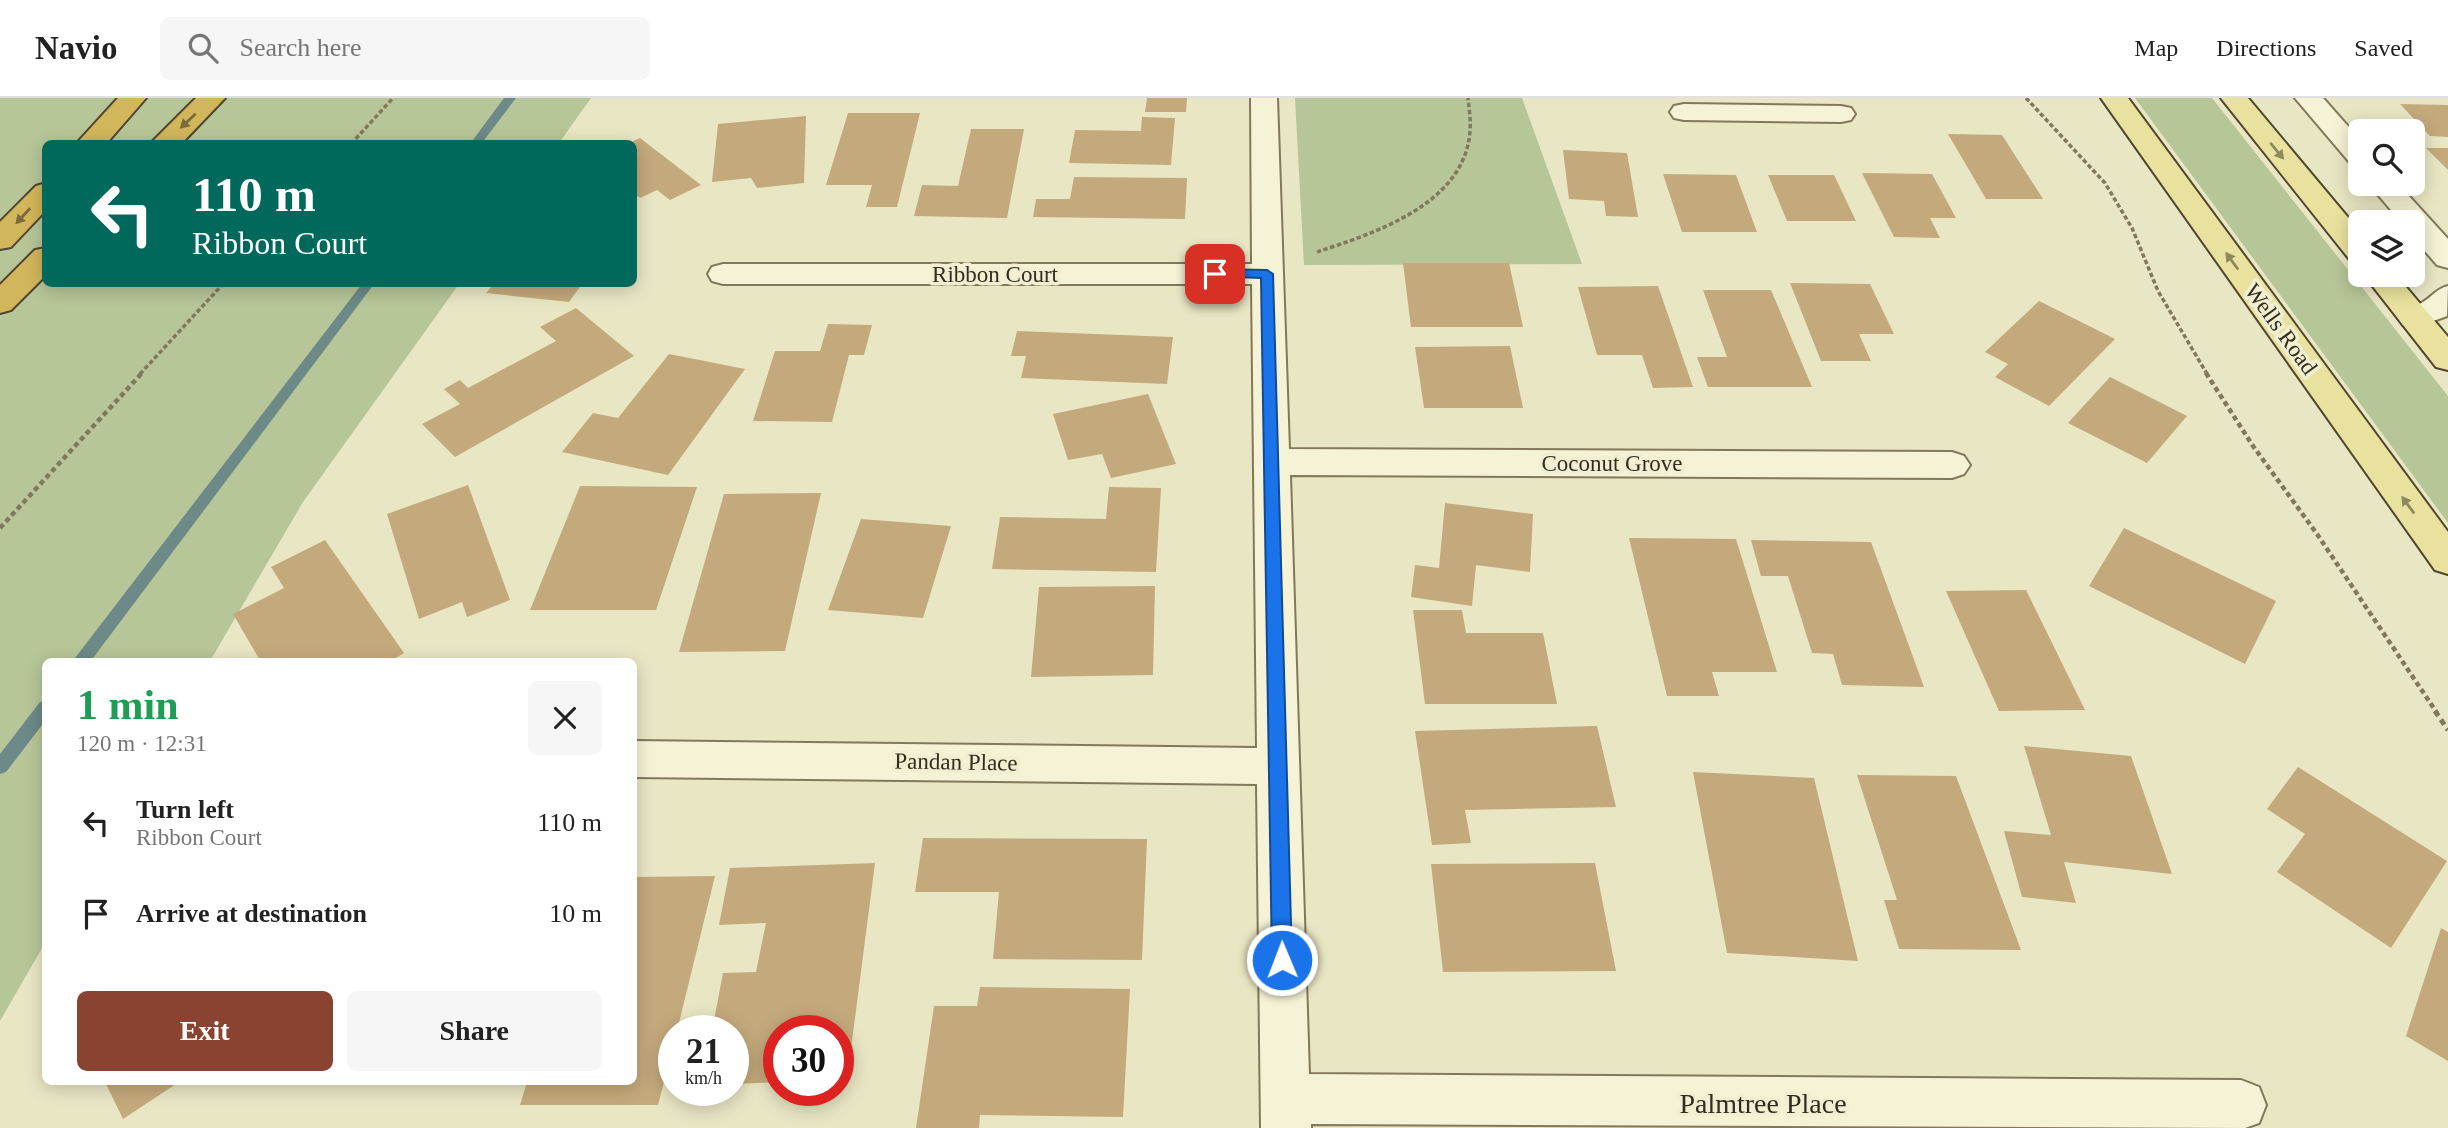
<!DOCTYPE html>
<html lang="en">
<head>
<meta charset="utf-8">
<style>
	body { margin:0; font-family:Georgia,serif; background:#f6f6f6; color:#222; height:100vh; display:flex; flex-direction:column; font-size:26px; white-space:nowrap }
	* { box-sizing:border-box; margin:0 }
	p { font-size:23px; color:#767676 }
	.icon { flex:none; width:38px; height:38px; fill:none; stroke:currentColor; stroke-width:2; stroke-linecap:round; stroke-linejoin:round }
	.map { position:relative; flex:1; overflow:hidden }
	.panel { position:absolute; left:42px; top:560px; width:595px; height:427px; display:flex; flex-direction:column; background:#fff; border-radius:10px; box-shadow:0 4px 18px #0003 }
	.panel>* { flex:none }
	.guide { position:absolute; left:42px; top:42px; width:595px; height:147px; border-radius:10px; box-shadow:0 4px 18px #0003; background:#00695c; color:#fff; overflow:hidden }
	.fabs { position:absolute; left:2348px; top:21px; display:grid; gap:14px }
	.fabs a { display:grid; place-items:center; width:77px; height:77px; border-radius:10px; background:#fff; box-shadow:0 4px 18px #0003; font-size:35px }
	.speed { position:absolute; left:658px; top:917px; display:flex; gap:14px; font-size:35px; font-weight:700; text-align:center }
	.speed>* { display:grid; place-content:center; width:91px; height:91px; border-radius:50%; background:#fff; box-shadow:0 4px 18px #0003; line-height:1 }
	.speed small { font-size:18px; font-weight:400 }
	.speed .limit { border:10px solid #d22; background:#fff; color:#111 }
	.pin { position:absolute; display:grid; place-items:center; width:60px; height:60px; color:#fff; margin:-30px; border-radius:14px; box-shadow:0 4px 10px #0006 }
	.me { position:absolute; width:77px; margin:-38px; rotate:359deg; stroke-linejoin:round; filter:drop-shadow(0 0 5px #0008) }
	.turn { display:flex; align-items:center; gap:24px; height:147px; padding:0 35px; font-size:32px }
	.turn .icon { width:91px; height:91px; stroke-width:2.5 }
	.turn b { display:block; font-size:49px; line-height:60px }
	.round { display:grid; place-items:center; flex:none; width:74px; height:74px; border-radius:10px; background:#f6f6f6 }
	.overview { display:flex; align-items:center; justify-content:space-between; height:119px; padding:0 35px }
	h1 { font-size:42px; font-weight:700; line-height:52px; color:#1e9e55 }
	.primary-button { display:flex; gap:14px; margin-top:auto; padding:14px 35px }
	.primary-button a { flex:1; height:80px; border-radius:10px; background:#8b4331; color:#fff; font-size:28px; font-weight:700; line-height:80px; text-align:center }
	.primary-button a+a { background:#f6f6f6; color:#222 }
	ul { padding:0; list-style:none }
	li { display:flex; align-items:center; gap:21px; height:91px; padding:0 35px }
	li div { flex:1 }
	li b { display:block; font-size:26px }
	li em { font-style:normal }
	header { display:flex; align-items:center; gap:42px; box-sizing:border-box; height:98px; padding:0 35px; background:#fff; border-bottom:2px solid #e0e0e0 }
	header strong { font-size:33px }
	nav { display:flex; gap:38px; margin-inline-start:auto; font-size:24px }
	.search { width:490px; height:63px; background:#f6f6f6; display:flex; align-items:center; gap:18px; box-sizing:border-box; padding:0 24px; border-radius:10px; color:#767676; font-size:26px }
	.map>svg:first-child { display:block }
</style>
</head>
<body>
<header>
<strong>Navio</strong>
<div class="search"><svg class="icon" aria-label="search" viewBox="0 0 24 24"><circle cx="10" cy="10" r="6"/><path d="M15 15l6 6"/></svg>Search here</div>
<nav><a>Map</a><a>Directions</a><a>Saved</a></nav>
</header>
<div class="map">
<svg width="2448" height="1030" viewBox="0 0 2448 1030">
	<rect width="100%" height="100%" fill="#e9e6c3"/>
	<g fill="#b7c698">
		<polygon points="0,0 591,0 559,45 46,46 46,186 459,186 303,404 210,563 46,564 45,845 0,923"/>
		<polygon points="1295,0 1522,0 1582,166 1304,167"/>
		<polygon points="2135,0 2212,0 2448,298 2448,425"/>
	</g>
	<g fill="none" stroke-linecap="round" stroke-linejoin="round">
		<g fill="#6d8988" fill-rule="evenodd">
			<polygon points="504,0 516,0 481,46 470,46"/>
			<polygon points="362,186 374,186 90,564 72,564"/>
			<polygon points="46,602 46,622 6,674 0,676 0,656 40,604"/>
		</g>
	</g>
	<g fill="#c4a97c">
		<polygon points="1147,0 1187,0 1186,14 1145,14"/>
		<polygon points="2400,6 2448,7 2448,39 2430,38"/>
		<polygon points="848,15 920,15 897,109 866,109 872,87 826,87"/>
		<polygon points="806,18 804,85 757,90 751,80 712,84 718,26"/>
		<polygon points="1142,19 1175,20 1171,67 1069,65 1075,32 1141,33"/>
		<polygon points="971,31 1024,31 1007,120 914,118 922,87 958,88"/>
		<polygon points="1948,36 2002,37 2043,101 1986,101"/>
		<polygon points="640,40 701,87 670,102 657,92 640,100 634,95 634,46 627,46"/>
		<polygon points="2426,50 2448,50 2448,72"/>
		<polygon points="1563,52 1627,55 1638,119 1606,118 1604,103 1569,101"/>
		<polygon points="1862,75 1932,76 1956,120 1930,120 1940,140 1894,139"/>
		<polygon points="1663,76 1736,77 1757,134 1682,134"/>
		<polygon points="1768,77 1834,77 1856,123 1787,123"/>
		<polygon points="1074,79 1187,80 1185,121 1033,119 1036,101 1070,101"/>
		<polygon points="1403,165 1509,165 1523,229 1411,229"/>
		<polygon points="1790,185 1870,186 1894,236 1859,236 1871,263 1821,263"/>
		<polygon points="494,186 582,186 569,204 486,195"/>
		<polygon points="1658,188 1693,289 1653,290 1642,257 1597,257 1578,189"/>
		<polygon points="1703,192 1771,192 1812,289 1708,289 1697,259 1727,259"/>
		<polygon points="2039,203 2115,241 2049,308 1995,279 2008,266 1985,254"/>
		<polygon points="576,210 634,258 455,359 422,326 460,306 444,291 460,282 468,290 556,243 540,229"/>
		<polygon points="828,226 872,227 864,257 849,257 832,324 753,323 775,253 820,253"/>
		<polygon points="1017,233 1173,239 1167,286 1021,280 1026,258 1011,258"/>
		<polygon points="1510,248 1523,310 1424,310 1415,249"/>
		<polygon points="669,256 745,271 668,377 562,354 593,315 618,320"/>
		<polygon points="2110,279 2187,318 2147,365 2068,325"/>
		<polygon points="1148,296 1176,366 1111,380 1102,356 1068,362 1053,316"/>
		<polygon points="468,387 510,502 467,519 462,504 419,521 387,416"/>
		<polygon points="580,388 697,389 656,512 530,512"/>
		<polygon points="1109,389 1161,390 1156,474 992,471 1000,419 1106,421"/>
		<polygon points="821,395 785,553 679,554 724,396"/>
		<polygon points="1445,405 1533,416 1530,474 1476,467 1472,508 1411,499 1415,467 1439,470"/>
		<polygon points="861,421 951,428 923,520 828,512"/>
		<polygon points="2124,430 2276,503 2245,566 2089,488"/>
		<polygon points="1629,440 1736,441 1777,574 1712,574 1719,598 1667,598"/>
		<polygon points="325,442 404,555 389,564 261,564 233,516 284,490 271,469"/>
		<polygon points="1751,442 1871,444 1924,589 1842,587 1833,556 1812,555 1788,478 1761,478"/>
		<polygon points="1155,488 1153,577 1031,579 1039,489"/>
		<polygon points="2026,492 2085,612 1999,613 1946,493"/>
		<polygon points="1413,512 1462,512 1466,535 1543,535 1557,606 1425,606"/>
		<polygon points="1597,628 1616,709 1465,712 1471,745 1432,747 1415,633"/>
		<polygon points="2024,648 2131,658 2172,776 2064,764 2076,805 2022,799 2004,733 2051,737"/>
		<polygon points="2298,669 2447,763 2391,850 2277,774 2305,736 2267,711"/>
		<polygon points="1693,674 1814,680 1858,863 1727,855"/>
		<polygon points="1857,677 1956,678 2021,852 1899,851 1884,802 1897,802"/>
		<polygon points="923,740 1147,741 1142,862 993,861 999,794 915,794"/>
		<polygon points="875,765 847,982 838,982 838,933 779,933 779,984 733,986 733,933 712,933 723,875 756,874 766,825 719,827 730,770"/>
		<polygon points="1595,765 1616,873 1443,874 1431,766"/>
		<polygon points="715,778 677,933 674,933 674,945 658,1007 520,1007 527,984 634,984 634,779"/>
		<polygon points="2441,830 2448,834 2448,963 2406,938"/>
		<polygon points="980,889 1130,891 1123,1019 980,1017 979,1030 916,1030 934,908 977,908"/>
		<polygon points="105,984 179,984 123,1021"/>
	</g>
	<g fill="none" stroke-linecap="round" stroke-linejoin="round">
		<defs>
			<g id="minor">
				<polygon points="1251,0 1277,0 1289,351 1952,354 1964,358 1970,367 1964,376 1952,380 1290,377 1309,976 2241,982 2259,989 2266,1007 2259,1025 2245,1030 1311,1026 1311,1030 1261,1030 1257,686 634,679 634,643 1257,650 1252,186 723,186 712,183 708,176 712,169 723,166 1252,166"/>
				<polygon points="2295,0 2323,0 2361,43 2361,68 2351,66"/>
				<polygon points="1684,6 1841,8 1851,10 1855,16 1851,22 1841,24 1684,22 1674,20 1670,14 1674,8"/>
				<polygon points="2369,86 2398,86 2448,141 2448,170 2437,167 2413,139 2413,124 2401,124"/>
				<path d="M2448 188 2447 218 2414 230 2403 227 2398 220C2405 210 2413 210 2423 204 2433 198 2436 191 2448 188Z"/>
			</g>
			<g id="primary">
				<polygon points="2101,0 2128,0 2448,434 2448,476 2435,472"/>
				<polygon points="2221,0 2248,0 2361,135 2361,164 2350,162"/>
				<polygon points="2364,177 2396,177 2448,239 2448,272 2436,269"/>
			</g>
			<g id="motorway">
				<polygon points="118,0 146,0 106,46 76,46"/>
				<polygon points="196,0 225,0 181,46 150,46"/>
				<polygon points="46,85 46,112 11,149 0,151 0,124 36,88"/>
				<polygon points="46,150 46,177 11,212 0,215 0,187 35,152"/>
			</g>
		</defs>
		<use href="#minor" stroke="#82785b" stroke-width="4"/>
		<use href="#primary" stroke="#50452f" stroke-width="4"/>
		<use href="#motorway" stroke="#50452f" stroke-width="4"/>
		<g stroke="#82785b" stroke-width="3.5" stroke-dasharray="4.5 2.5" stroke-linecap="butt">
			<polyline points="2026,0 2105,85 2132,130 2158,193 2207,276"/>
			<polyline points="351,46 393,0"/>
			<path d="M1317 154C1375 135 1465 106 1470 33 1471 22 1469 10 1468 0"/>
			<polyline points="140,276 223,186"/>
		</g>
		<g stroke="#82785b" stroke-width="4.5" stroke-dasharray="5 3.5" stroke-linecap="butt">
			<polyline points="2206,275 2253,348 2317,436 2437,615"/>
			<polyline points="0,430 142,275"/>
		</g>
		<polyline stroke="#82785b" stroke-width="5" stroke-dasharray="6 4.5" stroke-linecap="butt" points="2435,613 2448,632"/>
		<use href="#minor" fill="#f5f2d5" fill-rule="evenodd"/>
		<use href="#primary" fill="#e9e29e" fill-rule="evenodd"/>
		<use href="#motorway" fill="#d1b65b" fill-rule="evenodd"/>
	</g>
	<defs><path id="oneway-solid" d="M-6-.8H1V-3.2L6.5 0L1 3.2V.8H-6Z" transform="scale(1.75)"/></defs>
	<g fill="#7a6b39">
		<use href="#oneway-solid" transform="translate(188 23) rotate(137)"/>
		<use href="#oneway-solid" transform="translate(23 118) rotate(133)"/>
	</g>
	<g fill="#8e885e">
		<use href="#oneway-solid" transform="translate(2277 53) rotate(51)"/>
		<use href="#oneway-solid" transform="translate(2232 163) rotate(-126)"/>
		<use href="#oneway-solid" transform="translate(2408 407) rotate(-126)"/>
	</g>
	<polygon fill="#1a73e8" stroke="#114b97" stroke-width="2" points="1215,171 1267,172 1273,176 1292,862 1289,869 1282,871 1275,869 1272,862 1261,180 1211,178 1209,176"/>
	<g text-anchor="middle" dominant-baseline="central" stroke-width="7" stroke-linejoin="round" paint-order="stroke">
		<g font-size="23" fill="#332d1e" stroke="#f1efd2">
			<text x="995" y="176">Ribbon Court</text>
			<text transform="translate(2281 231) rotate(54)">Wells Road</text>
			<text x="1612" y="365">Coconut Grove</text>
			<text transform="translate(956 664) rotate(1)">Pandan Place</text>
		</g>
		<g font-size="28" fill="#332d1e" stroke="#f1efd2">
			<text x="1763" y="1005">Palmtree Place</text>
		</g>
	</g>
</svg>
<div class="fabs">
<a><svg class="icon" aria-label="search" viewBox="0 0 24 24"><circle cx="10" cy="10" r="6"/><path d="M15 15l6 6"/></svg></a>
<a><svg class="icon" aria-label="layers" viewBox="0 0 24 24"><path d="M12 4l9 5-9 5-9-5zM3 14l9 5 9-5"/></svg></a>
</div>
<div class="speed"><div>21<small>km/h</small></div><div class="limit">30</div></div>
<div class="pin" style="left:1215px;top:176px;background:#d93025"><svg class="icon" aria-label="arrive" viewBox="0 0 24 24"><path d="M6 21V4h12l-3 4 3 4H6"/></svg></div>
<svg class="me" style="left:1282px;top:862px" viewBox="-20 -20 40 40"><circle r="17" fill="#1a73e8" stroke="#fff" stroke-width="3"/><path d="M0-11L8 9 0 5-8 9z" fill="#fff"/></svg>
<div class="guide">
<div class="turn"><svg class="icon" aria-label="left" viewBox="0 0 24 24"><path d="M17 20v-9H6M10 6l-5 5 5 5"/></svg><div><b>110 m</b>Ribbon Court</div></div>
</div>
<section class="panel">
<div class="overview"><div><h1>1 min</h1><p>120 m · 12:31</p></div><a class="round"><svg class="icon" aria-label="close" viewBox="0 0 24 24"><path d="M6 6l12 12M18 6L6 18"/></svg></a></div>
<ul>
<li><svg class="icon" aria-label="left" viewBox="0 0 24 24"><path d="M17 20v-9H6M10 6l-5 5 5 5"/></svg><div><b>Turn left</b><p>Ribbon Court</p></div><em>110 m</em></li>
<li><svg class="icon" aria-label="arrive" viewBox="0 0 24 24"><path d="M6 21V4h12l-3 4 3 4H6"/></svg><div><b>Arrive at destination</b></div><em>10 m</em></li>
</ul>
<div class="primary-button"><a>Exit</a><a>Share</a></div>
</section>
</div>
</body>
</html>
